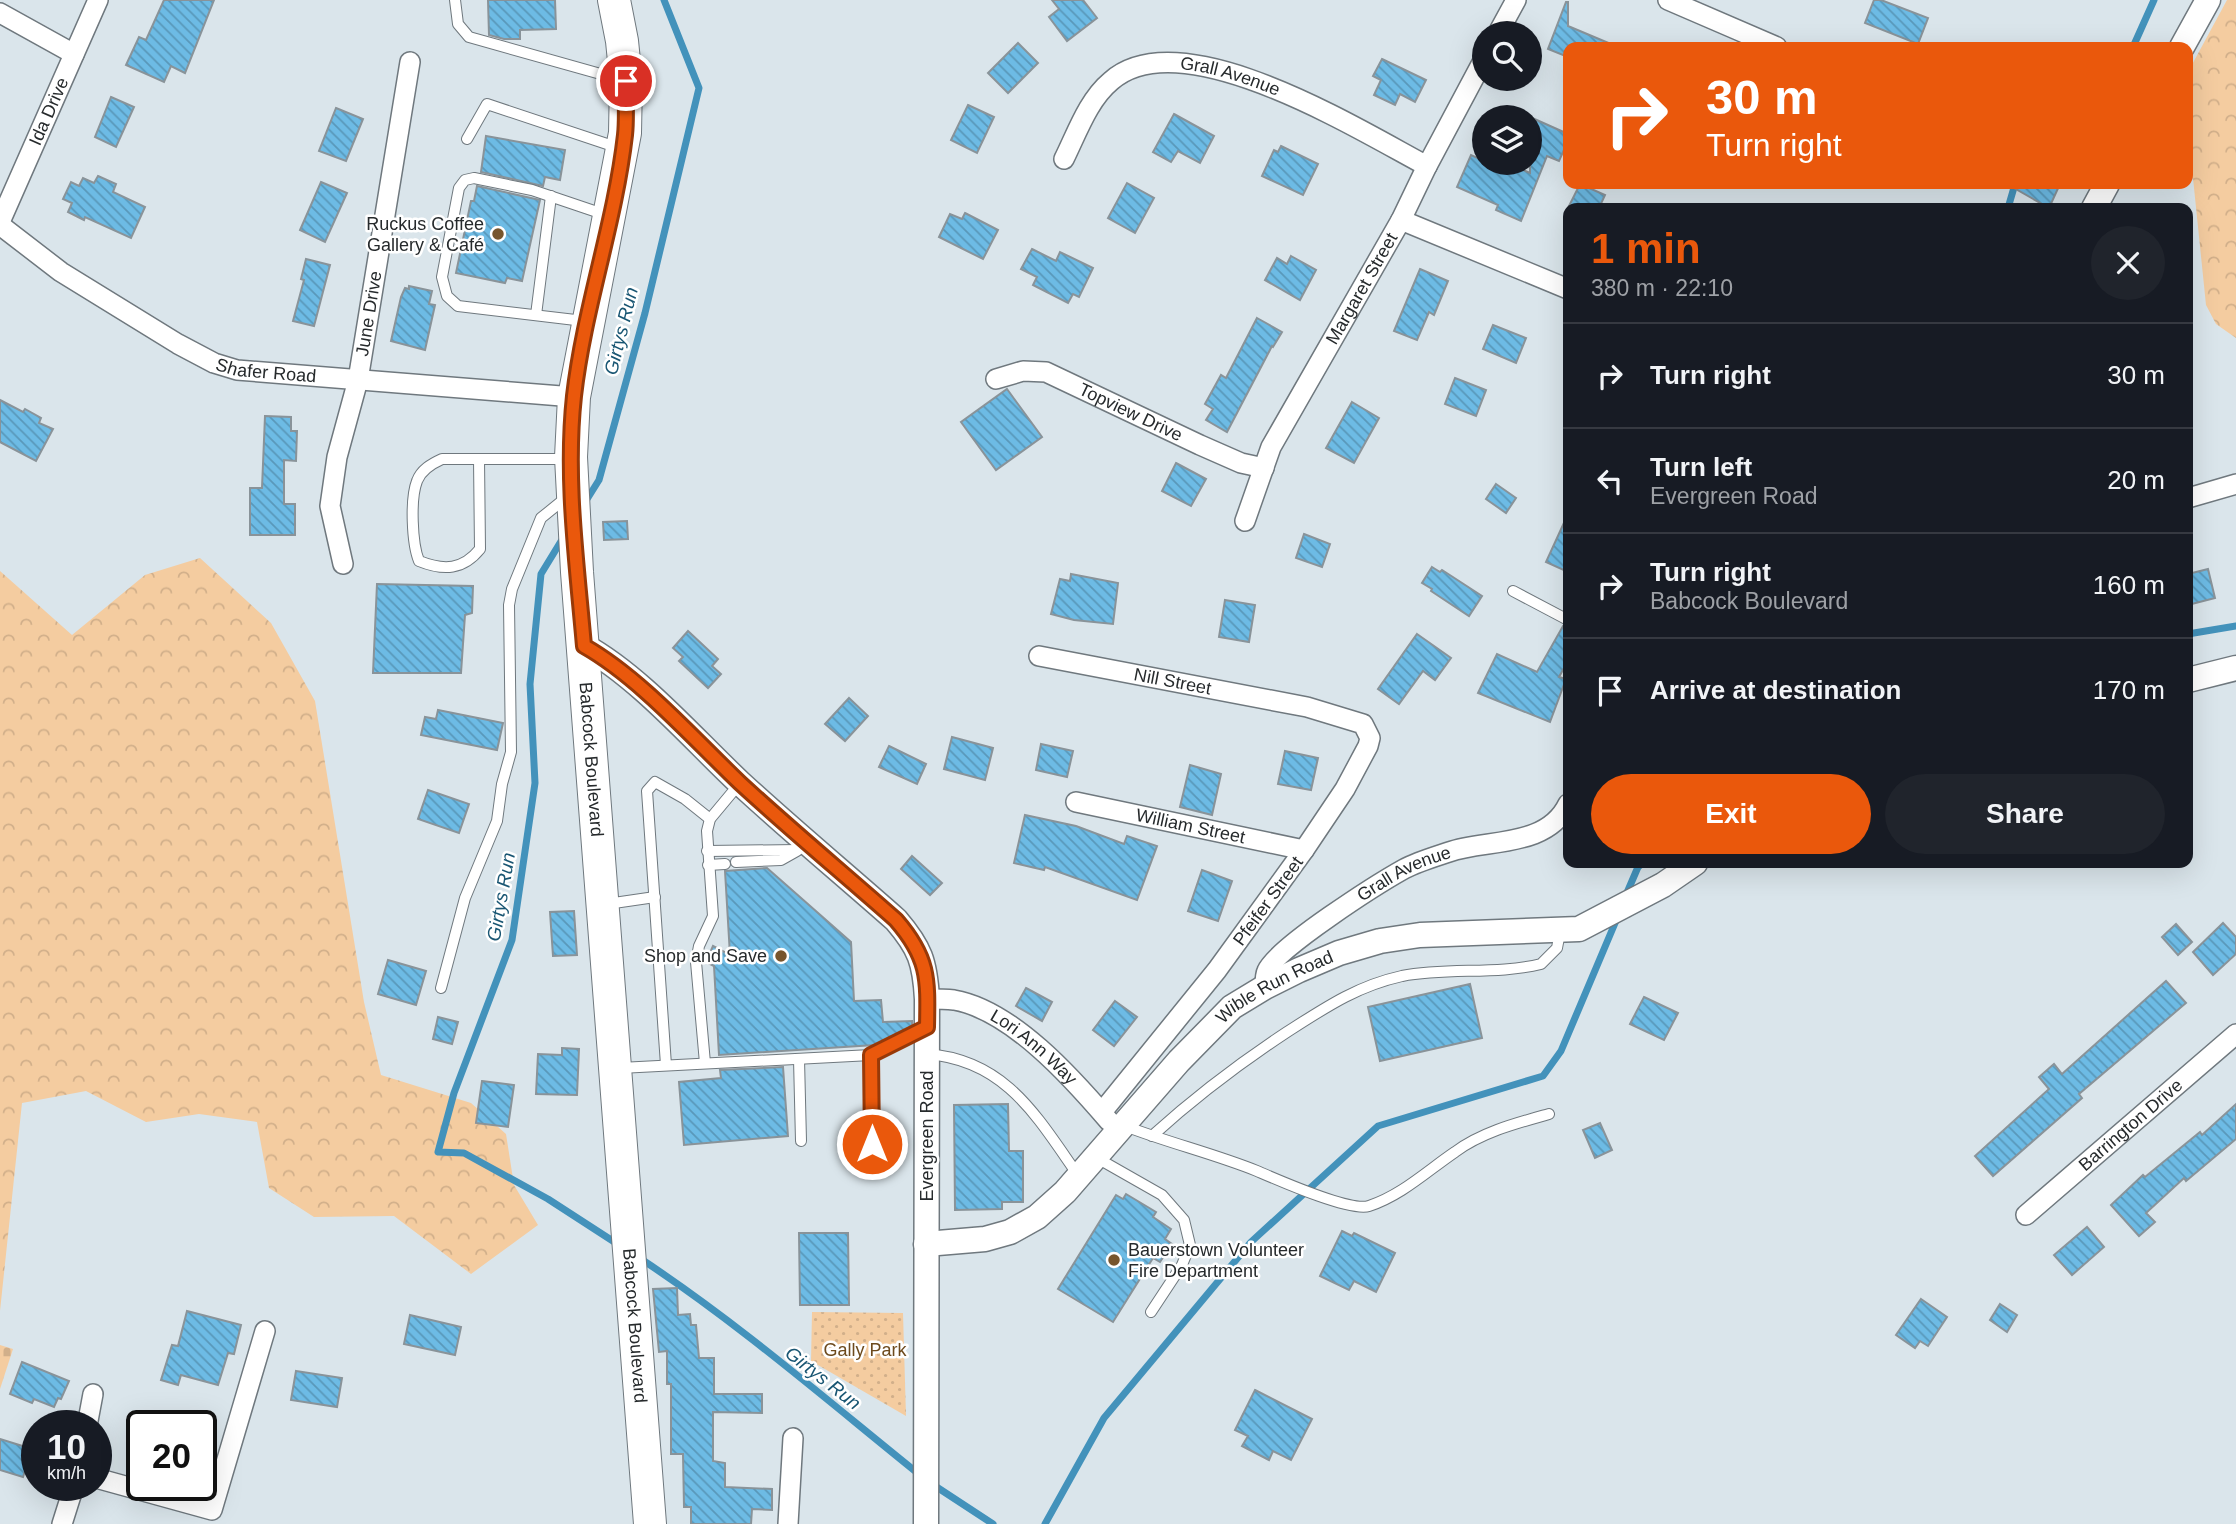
<!DOCTYPE html>
<html lang="en">
<head>
<meta charset="utf-8">
<style>
	body { margin:0; font-family:Arial,sans-serif; background:#20242c; color:#f1f3f6; height:100vh; display:flex; flex-direction:column; font-size:26px; white-space:nowrap }
	* { box-sizing:border-box; margin:0 }
	p { font-size:23px; color:#9ea1a6 }
	.icon { flex:none; width:38px; height:38px; fill:none; stroke:currentColor; stroke-width:2; stroke-linecap:round; stroke-linejoin:round }
	.map { position:relative; flex:1; overflow:hidden }
	.drawer { position:absolute; left:1563px; top:203px; width:630px; height:665px; display:flex; flex-direction:column; background:#171b24; border-radius:14px; box-shadow:0 7px 28px #0002 }
	.drawer>* { flex:none }
	.top-card { position:absolute; left:1563px; top:42px; width:630px; height:147px; border-radius:14px; box-shadow:0 7px 28px #0002; background:#ea580c; color:#fff; overflow:hidden }
	.controls { position:absolute; left:1472px; top:21px; display:grid; gap:14px }
	.controls a { display:grid; place-items:center; width:70px; height:70px; border-radius:50%; background:#171b24; box-shadow:0 7px 28px #0002; font-size:35px }
	.speed { position:absolute; left:21px; top:1410px; display:flex; gap:14px; font-size:35px; font-weight:700; text-align:center }
	.speed>* { display:grid; place-content:center; width:91px; height:91px; border-radius:50%; background:#171b24; box-shadow:0 7px 28px #0002; line-height:1 }
	.speed small { font-size:18px; font-weight:400 }
	.speed .limit { border:4px solid #111; border-radius:10px; background:#fff; color:#111 }
	.pin { position:absolute; display:grid; place-items:center; width:60px; height:60px; color:#fff; margin:-30px; border:4px solid #fff; border-radius:50%; box-shadow:0 2px 7px #0007 }
	.me { position:absolute; width:77px; margin:-38px; rotate:0deg; stroke-linejoin:round; filter:drop-shadow(0 0 5px #0008) }
	.turn { display:flex; align-items:center; gap:24px; height:147px; padding:0 28px; font-size:32px }
	.turn .icon { width:91px; height:91px; stroke-width:2.5 }
	.turn b { display:block; font-size:49px; line-height:60px }
	.round { display:grid; place-items:center; flex:none; width:74px; height:74px; border-radius:37px; background:#20242c }
	.head { display:flex; align-items:center; justify-content:space-between; height:119px; padding:0 28px }
	h1 { font-size:42px; font-weight:800; line-height:52px; color:#ea580c }
	.action { display:flex; gap:14px; margin-top:auto; padding:14px 28px }
	.action a { flex:1; height:80px; border-radius:42px; background:#ea580c; color:#fff; font-size:28px; font-weight:800; line-height:80px; text-align:center }
	.action a+a { background:#20242c; color:#f1f3f6 }
	ul { padding:0; list-style:none }
	li { display:flex; align-items:center; gap:21px; height:105px; padding:0 28px; border-top:2px solid #363941 }
	li div { flex:1 }
	li b { display:block; font-size:26px }
	li em { font-style:normal }
	.map>svg:first-child { display:block }
</style>
</head>
<body>
<div class="map">
<svg width="2236" height="1524" viewBox="0 0 2236 1524">
	<defs>
		<pattern id="green-dots" width="8" height="8" patternUnits="userSpaceOnUse" patternTransform="scale(1.75)"><rect width="8" height="8" fill="#f4cca0"/><path d="M2 2h.1M6 6h.1" fill="none" stroke="#d1af8a" stroke-width="1.8" stroke-linecap="round"/></pattern>
		<pattern id="forest-crowns" width="20" height="18" patternUnits="userSpaceOnUse" patternTransform="scale(1.75)"><rect width="20" height="18" fill="#f4cca0"/><path d="M2 6a3 3 0 1 1 6 0M12 15a3 3 0 1 1 6 0" fill="none" stroke="#d1af8a"/></pattern>
		<pattern id="cemetery-stones" width="16" height="16" patternUnits="userSpaceOnUse" patternTransform="scale(1.75)"><rect width="16" height="16" fill="#f4cca0"/><path d="M2 7V4a2 2 0 0 1 4 0v3zM10 15v-3a2 2 0 0 1 4 0v3z" fill="#d1af8a"/></pattern>
		<pattern id="building-back-hatch" width="6" height="6" patternUnits="userSpaceOnUse" patternTransform="scale(1.75)"><rect width="6" height="6" fill="#6dbbe5"/><path d="M-1 5l2 2M0 0l6 6M5-1l2 2" fill="none" stroke="#5998ba"/></pattern>
	</defs>
	<rect width="100%" height="100%" fill="#dae5eb"/>
	<polygon fill="url(#green-dots)" points="812,1312 903,1313 906,1416 811,1361"/>
	<g fill="url(#forest-crowns)">
		<polygon points="2227,0 2236,0 2236,338 2216,324 2206,305 2193,178 2188,171 2188,72"/>
		<polygon points="200,558 271,623 315,701 364,1002 381,1075 471,1103 506,1134 514,1185 538,1225 471,1274 394,1216 314,1217 269,1188 257,1122 199,1114 146,1122 86,1091 22,1103 0,1311 0,571 72,635 145,575"/>
	</g>
	<polygon fill="url(#cemetery-stones)" points="0,1345 13,1349 0,1389"/>
	<g fill="none" stroke-linecap="round" stroke-linejoin="round">
		<g stroke="#4392bb" stroke-width="7">
			<polyline points="2133,47 2154,0"/>
			<polyline points="2008,208 2015,184"/>
			<polyline points="584,504 599,480 645,313 699,88 664,0"/>
			<polyline points="563,538 541,574 530,684 535,783 512,940 454,1093 438,1152 464,1153 548,1199 619,1245"/>
			<polyline points="2188,634 2236,626"/>
			<polyline points="1626,895 1638,867 1643,863"/>
			<path d="M638 1257C737 1322 828 1401 920 1475"/>
			<polyline points="932,1484 993,1524"/>
			<polyline points="1045,1524 1104,1418 1251,1242 1378,1126 1543,1076 1561,1051 1618,916"/>
		</g>
	</g>
	<g fill="url(#building-back-hatch)" stroke="#899399" stroke-width="2">
		<polygon points="164,0 214,0 185,73 171,66 164,82 126,65 139,37 146,40"/>
		<polygon points="488,0 555,0 556,29 520,30 520,39 504,39 489,35"/>
		<polygon points="1052,0 1083,0 1097,18 1067,41 1049,17 1059,9"/>
		<polygon points="1874,0 1881,0 1928,18 1918,44 1865,23"/>
		<polygon points="1566,2 1568,2 1568,26 1618,47 1568,47 1568,57 1548,49"/>
		<polygon points="1018,43 1038,63 1008,93 988,73"/>
		<polygon points="1382,59 1426,80 1415,102 1400,94 1395,105 1374,95 1381,80 1373,76"/>
		<polygon points="111,97 134,107 116,147 95,137"/>
		<polygon points="968,105 994,117 977,153 951,140"/>
		<polygon points="336,108 363,119 346,161 319,151"/>
		<polygon points="1174,114 1214,136 1200,163 1178,151 1171,162 1153,152"/>
		<polygon points="1530,117 1568,134 1568,141 1559,161 1547,156 1521,221 1496,210 1498,205 1457,187 1471,155 1511,173 1514,166 1530,173"/>
		<polygon points="486,136 565,150 560,180 545,177 543,186 481,172"/>
		<polygon points="1281,146 1318,164 1303,195 1262,176 1274,150 1278,152"/>
		<polygon points="98,176 116,184 113,192 145,207 131,238 85,217 84,220 68,212 72,203 63,199 71,182 79,186 83,178 94,183"/>
		<polygon points="321,182 347,193 325,242 300,230"/>
		<polygon points="1127,183 1154,198 1135,233 1108,218"/>
		<polygon points="1580,184 1605,195 1599,208 1568,208"/>
		<polygon points="2007,184 2060,184 2049,208"/>
		<polygon points="477,186 540,200 522,281 507,278 505,283 456,273 471,201 474,201"/>
		<polygon points="965,213 998,230 983,259 939,237 950,214 962,219"/>
		<polygon points="1032,249 1056,261 1060,252 1093,268 1079,297 1073,294 1068,303 1033,285 1037,277 1021,269"/>
		<polygon points="1291,256 1316,270 1300,300 1265,280 1277,258 1287,264"/>
		<polygon points="306,259 330,265 314,326 293,321 304,280 301,279"/>
		<polygon points="1420,269 1448,281 1434,315 1429,312 1417,340 1394,331"/>
		<polygon points="409,286 432,291 429,304 435,305 425,350 391,341 401,297 405,288 409,289"/>
		<polygon points="1257,318 1282,332 1273,347 1272,346 1227,432 1206,420 1213,409 1205,404 1221,375 1226,378"/>
		<polygon points="1493,325 1526,338 1516,363 1483,349"/>
		<polygon points="1455,378 1486,390 1476,416 1445,404"/>
		<polygon points="1007,389 1042,437 996,470 961,422"/>
		<polygon points="0,400 23,412 25,409 41,418 39,423 53,429 36,461 0,442"/>
		<polygon points="1352,402 1379,418 1354,463 1326,448"/>
		<polygon points="265,416 291,417 291,431 297,431 296,461 284,460 284,504 295,504 295,535 250,535 250,488 262,488"/>
		<polygon points="1176,463 1206,479 1191,506 1162,491"/>
		<polygon points="1496,484 1516,498 1506,513 1486,499"/>
		<polygon points="1568,514 1568,572 1546,562"/>
		<polygon points="627,521 628,539 604,540 603,522"/>
		<polygon points="1304,534 1330,544 1322,567 1296,558"/>
		<polygon points="1432,567 1440,572 1442,570 1482,596 1469,616 1431,591 1432,589 1422,583"/>
		<polygon points="2208,569 2215,598 2188,605 2188,574"/>
		<polygon points="1071,574 1118,583 1113,624 1074,620 1051,614 1060,579 1070,581"/>
		<polygon points="377,584 473,586 472,613 465,615 461,673 373,673"/>
		<polygon points="1225,600 1255,605 1249,642 1219,637"/>
		<polygon points="1563,626 1568,627 1568,661 1559,677 1566,679 1550,722 1478,693 1497,654 1537,672"/>
		<polygon points="688,631 718,659 712,666 721,674 708,688 679,661 683,657 673,648"/>
		<polygon points="1417,634 1451,658 1435,680 1423,671 1399,704 1378,689"/>
		<polygon points="849,698 868,716 845,741 825,724"/>
		<polygon points="438,710 503,723 497,750 421,735 425,717 436,719"/>
		<polygon points="952,737 993,748 985,780 944,769"/>
		<polygon points="1041,744 1073,751 1067,777 1036,770"/>
		<polygon points="889,746 926,764 917,784 879,767"/>
		<polygon points="1285,751 1318,758 1311,790 1278,784"/>
		<polygon points="1190,765 1221,774 1212,815 1180,807"/>
		<polygon points="428,790 469,804 459,833 418,819"/>
		<polygon points="1025,815 1076,826 1124,844 1127,836 1157,846 1137,900 1045,867 1044,870 1014,863"/>
		<polygon points="912,856 942,883 930,895 901,869"/>
		<polygon points="767,868 851,942 854,1001 881,1000 883,1022 912,1021 912,1026 875,1045 719,1055 714,966 706,962 713,946 730,955 725,871"/>
		<polygon points="1202,870 1232,881 1218,921 1188,911"/>
		<polygon points="574,911 577,955 553,956 550,912"/>
		<polygon points="2223,923 2236,937 2236,954 2213,975 2193,952"/>
		<polygon points="2176,924 2192,942 2178,955 2162,937"/>
		<polygon points="388,960 426,971 416,1005 378,994"/>
		<polygon points="2166,981 2186,1003 2079,1094 2082,1098 1993,1176 1975,1156 2049,1089 2039,1077 2054,1064 2062,1074"/>
		<polygon points="1470,984 1482,1038 1380,1061 1368,1007"/>
		<polygon points="1026,988 1052,1002 1042,1021 1016,1006"/>
		<polygon points="1644,997 1678,1013 1664,1040 1630,1024"/>
		<polygon points="1115,1001 1137,1017 1114,1046 1093,1030"/>
		<polygon points="438,1017 458,1022 452,1044 433,1039"/>
		<polygon points="562,1048 579,1049 577,1095 536,1094 538,1054 562,1055"/>
		<polygon points="783,1067 788,1136 684,1145 679,1082 721,1078 720,1070"/>
		<polygon points="482,1081 514,1085 508,1127 476,1123"/>
		<polygon points="1008,1104 1009,1151 1023,1151 1023,1202 1002,1202 1002,1209 955,1210 954,1105"/>
		<polygon points="2236,1104 2236,1139 2186,1181 2184,1178 2146,1213 2155,1222 2139,1236 2111,1205 2143,1175 2145,1177 2200,1132 2202,1135"/>
		<polygon points="1600,1123 1612,1150 1595,1158 1583,1130"/>
		<polygon points="1126,1194 1156,1212 1153,1217 1171,1229 1165,1239 1172,1244 1160,1262 1153,1258 1113,1322 1058,1289 1116,1195 1123,1199"/>
		<polygon points="2087,1227 2104,1247 2072,1275 2054,1255"/>
		<polygon points="1342,1231 1352,1236 1354,1233 1395,1253 1376,1292 1354,1281 1349,1290 1320,1276"/>
		<polygon points="799,1233 848,1233 849,1305 800,1305"/>
		<polygon points="677,1288 678,1315 690,1314 691,1325 696,1325 699,1358 714,1358 714,1394 762,1394 762,1413 713,1412 713,1461 725,1463 725,1487 772,1489 772,1510 752,1509 751,1524 691,1524 691,1507 684,1507 683,1454 671,1454 671,1384 667,1384 667,1351 659,1352 653,1289"/>
		<polygon points="1921,1299 1947,1317 1928,1346 1920,1341 1915,1348 1896,1335"/>
		<polygon points="2000,1304 2017,1315 2007,1332 1990,1320"/>
		<polygon points="187,1311 241,1325 234,1354 228,1353 218,1385 181,1375 178,1385 161,1380 172,1345 178,1346"/>
		<polygon points="410,1315 461,1327 455,1355 404,1344"/>
		<polygon points="22,1362 69,1381 61,1399 58,1398 54,1407 34,1399 32,1403 10,1394"/>
		<polygon points="296,1371 342,1378 337,1407 291,1400"/>
		<polygon points="1255,1390 1312,1419 1291,1460 1273,1451 1269,1460 1242,1446 1248,1436 1235,1430"/>
		<polygon points="0,1439 32,1449 23,1477 0,1470"/>
	</g>
	<g fill="none" stroke-linecap="round" stroke-linejoin="round">
		<defs>
			<g id="service">
				<polyline points="455,0 458,24 469,37 622,80"/>
				<polyline points="467,139 487,104 619,148"/>
				<polyline points="536,315 551,196"/>
				<polyline points="584,321 458,306 447,296 442,277 459,188 465,180 474,178 532,190 606,215"/>
				<path d="M479 459 480 549C463 570 444 571 419 561 412 544 410 499 417 481 421 470 431 464 442 459H567"/>
				<polyline points="1513,591 1568,620"/>
				<polyline points="707,851 798,850"/>
				<polyline points="736,862 781,860 797,851"/>
				<polyline points="708,865 725,864"/>
				<polyline points="607,904 655,897"/>
				<polyline points="441,988 465,898 497,821 502,784 511,752 509,605 512,589 541,518 567,497"/>
				<path d="M927 1054C1006 1060 1037 1117 1078 1175"/>
				<polyline points="871,1055 872,1144"/>
				<polyline points="799,1059 801,1141"/>
				<polyline points="705,1063 696,962 699,946 713,916 707,831 710,819 740,783"/>
				<polyline points="666,1065 647,791 655,782 685,799 710,819"/>
				<polyline points="620,1068 871,1055 924,1029"/>
				<path d="M1125 1126C1169 1143 1215 1154 1257 1171 1278 1180 1350 1212 1369 1206 1402 1195 1427 1171 1455 1152 1482 1132 1517 1123 1549 1114"/>
				<path d="M1152 1136C1194 1098 1240 1063 1287 1032 1326 1007 1357 986 1402 976 1448 967 1496 975 1541 964L1557 948 1560 932"/>
				<polyline points="1097,1158 1162,1195 1184,1220 1190,1245 1182,1265 1151,1312"/>
			</g>
			<g id="minor">
				<polyline points="1668,0 1777,47"/>
				<polyline points="0,13 74,54"/>
				<polyline points="1498,33 1516,0"/>
				<path id="s1" d="M1064 159C1077 133 1088 100 1111 81 1181 19 1359 130 1427 166"/>
				<polyline points="1401,220 1568,289"/>
				<path id="s2" d="M0 222 98 0"/>
				<path id="s3" d="M0 225 61 272 178 344 214 363 237 370 574 397"/>
				<path id="s4" d="M996 379 1023 371 1046 372 1200 445 1241 463 1264 468"/>
				<polyline points="2188,498 2236,484"/>
				<path id="s5" d="M1245 521 1271 447 1401 220 1427 166 1484 59"/>
				<path id="s6" d="M343 564 330 506 337 457 358 380 410 62"/>
				<path id="s7" d="M1039 656 1307 707 1363 724 1370 738 1368 746 1345 789 1304 850 1217 970 1102 1112"/>
				<path id="s8" d="M1076 802 1304 850"/>
				<path id="s9" d="M1265 987C1265 982 1265 975 1267 971 1276 948 1379 883 1404 869 1417 862 1434 857 1449 852 1487 839 1547 848 1568 804"/>
				<path id="s10" d="M927 999C936 999 945 999 954 1000 1012 1010 1073 1079 1109 1121"/>
				<path id="s11" d="M2026 1215 2236 1034"/>
				<polyline points="87,1426 93,1394"/>
				<polyline points="96,1478 212,1510 265,1331"/>
				<polyline points="62,1524 74,1486"/>
				<polyline points="788,1524 793,1438"/>
			</g>
			<g id="tertiary">
				<polyline points="2182,47 2208,0"/>
				<polyline points="2094,208 2107,184"/>
				<path d="M584 646C640 677 693 739 740 783 791 830 844 874 896 920 920 948 925 962 927 999L926 1524"/>
				<polyline points="2188,680 2236,668"/>
				<path id="s12" d="M926 1244 985 1239 1010 1232 1037 1217 1065 1192 1179 1061 1232 1007 1265 987 1299 970 1339 953 1380 941 1420 935 1579 929 1663 885 1695 863"/>
			</g>
			<g id="primary">
				<path id="s13" d="M614 0 622 41 626 81 625 133 574 397 571 457 577 572 650 1524"/>
			</g>
		</defs>
		<use href="#service" stroke="#6f787e" stroke-width="12"/>
		<use href="#minor" stroke="#6f787e" stroke-width="22"/>
		<use href="#tertiary" stroke="#6f787e" stroke-width="27"/>
		<use href="#primary" stroke="#6f787e" stroke-width="34"/>
		<use href="#service" stroke="#fff" stroke-width="10"/>
		<use href="#minor" stroke="#fff" stroke-width="19"/>
		<use href="#tertiary" stroke="#fff" stroke-width="24"/>
		<use href="#primary" stroke="#fff" stroke-width="32"/>
	</g>
	<g fill="none" stroke-linecap="round" stroke-linejoin="round">
		<defs>
			<path id="route" d="M626 81C625 99 627 117 625 135 615 223 584 308 574 396 565 479 577 564 584 646 639 677 694 739 740 783 791 830 844 874 896 920 929 958 928 979 927 1027L871 1055 872 1144"/>
		</defs>
		<use href="#route" stroke="#983908" stroke-width="18"/>
		<use href="#route" stroke="#ea580c" stroke-width="12"/>
	</g>
	<g fill="#77552d" stroke="#fff" stroke-width="2.5">
		<circle cx="498" cy="234" r="7"/>
		<circle cx="781" cy="956" r="7"/>
		<circle cx="1114" cy="1260" r="7"/>
	</g>
	<g text-anchor="middle" dominant-baseline="central" stroke-width="5" stroke-linejoin="round" paint-order="stroke">
		<g font-size="18" fill="#262a2c" stroke="#fff">
			<text stroke="none"><textPath href="#s1" startOffset="217">Grall Avenue</textPath></text>
			<text stroke="none"><textPath href="#s2" startOffset="121">Ida Drive</textPath></text>
			<text stroke="none"><textPath href="#s5" startOffset="261">Margaret Street</textPath></text>
			<text stroke="none"><textPath href="#s6" startOffset="256">June Drive</textPath></text>
			<text stroke="none"><textPath href="#s3" startOffset="308">Shafer Road</textPath></text>
			<text stroke="none"><textPath href="#s4" startOffset="145">Topview Drive</textPath></text>
			<text stroke="none"><textPath href="#s7" startOffset="136">Nill Street</textPath></text>
			<text stroke="none"><textPath href="#s13" startOffset="766">Babcock Boulevard</textPath></text>
			<text stroke="none"><textPath href="#s8" startOffset="117">William Street</textPath></text>
			<text stroke="none"><textPath href="#s9" startOffset="186">Grall Avenue</textPath></text>
			<text transform="translate(1268 901) rotate(-54)">Pfeifer Street</text>
			<text stroke="none"><textPath href="#s12" startOffset="450">Wible Run Road</textPath></text>
			<text stroke="none"><textPath href="#s10" startOffset="121">Lori Ann Way</textPath></text>
			<text stroke="none"><textPath href="#s11" startOffset="138">Barrington Drive</textPath></text>
			<text transform="translate(927 1136) rotate(-90)">Evergreen Road</text>
			<text stroke="none"><textPath href="#s13" startOffset="1334">Babcock Boulevard</textPath></text>
		</g>
		<g font-size="18" fill="#262a2c" stroke="#fff" text-anchor="end">
			<text x="484" y="224">Ruckus Coffee<tspan x="484" dy="21">Gallery &amp; Café</tspan></text>
			<text x="767" y="956">Shop and Save</text>
			<text x="1128" y="1250" text-anchor="start">Bauerstown Volunteer<tspan x="1128" dy="21">Fire Department</tspan></text>
		</g>
		<g font-size="18" fill="#6d4a1d" stroke="#fff">
			<text x="865" y="1350">Gally Park</text>
		</g>
		<g font-size="19" font-style="italic" fill="#195673" stroke="#fff">
			<text transform="translate(621 331) rotate(-76)">Girtys Run</text>
			<text transform="translate(501 897) rotate(-80)">Girtys Run</text>
			<text transform="translate(823 1378) rotate(38)">Girtys Run</text>
		</g>
	</g>
</svg>
<div class="controls">
<a><svg class="icon" aria-label="search" viewBox="0 0 24 24"><circle cx="10" cy="10" r="6"/><path d="M15 15l6 6"/></svg></a>
<a><svg class="icon" aria-label="layers" viewBox="0 0 24 24"><path d="M12 4l9 5-9 5-9-5zM3 14l9 5 9-5"/></svg></a>
</div>
<div class="speed"><div>10<small>km/h</small></div><div class="limit">20</div></div>
<div class="pin" style="left:626px;top:81px;background:#d93025"><svg class="icon" aria-label="arrive" viewBox="0 0 24 24"><path d="M6 21V4h12l-3 4 3 4H6"/></svg></div>
<svg class="me" style="left:872px;top:1144px" viewBox="-20 -20 40 40"><circle r="17" fill="#ea580c" stroke="#fff" stroke-width="3"/><path d="M0-11L8 9 0 5-8 9z" fill="#fff"/></svg>
<div class="top-card">
<div class="turn"><svg class="icon" aria-label="right" viewBox="0 0 24 24"><path d="M7 20v-9h11M14 6l5 5-5 5"/></svg><div><b>30 m</b>Turn right</div></div>
</div>
<section class="drawer">
<div class="head"><div><h1>1 min</h1><p>380 m · 22:10</p></div><a class="round"><svg class="icon" aria-label="close" viewBox="0 0 24 24"><path d="M6 6l12 12M18 6L6 18"/></svg></a></div>
<ul>
<li><svg class="icon" aria-label="right" viewBox="0 0 24 24"><path d="M7 20v-9h11M14 6l5 5-5 5"/></svg><div><b>Turn right</b></div><em>30 m</em></li>
<li><svg class="icon" aria-label="left" viewBox="0 0 24 24"><path d="M17 20v-9H6M10 6l-5 5 5 5"/></svg><div><b>Turn left</b><p>Evergreen Road</p></div><em>20 m</em></li>
<li><svg class="icon" aria-label="right" viewBox="0 0 24 24"><path d="M7 20v-9h11M14 6l5 5-5 5"/></svg><div><b>Turn right</b><p>Babcock Boulevard</p></div><em>160 m</em></li>
<li><svg class="icon" aria-label="arrive" viewBox="0 0 24 24"><path d="M6 21V4h12l-3 4 3 4H6"/></svg><div><b>Arrive at destination</b></div><em>170 m</em></li>
</ul>
<div class="action"><a>Exit</a><a>Share</a></div>
</section>
</div>
</body>
</html>
